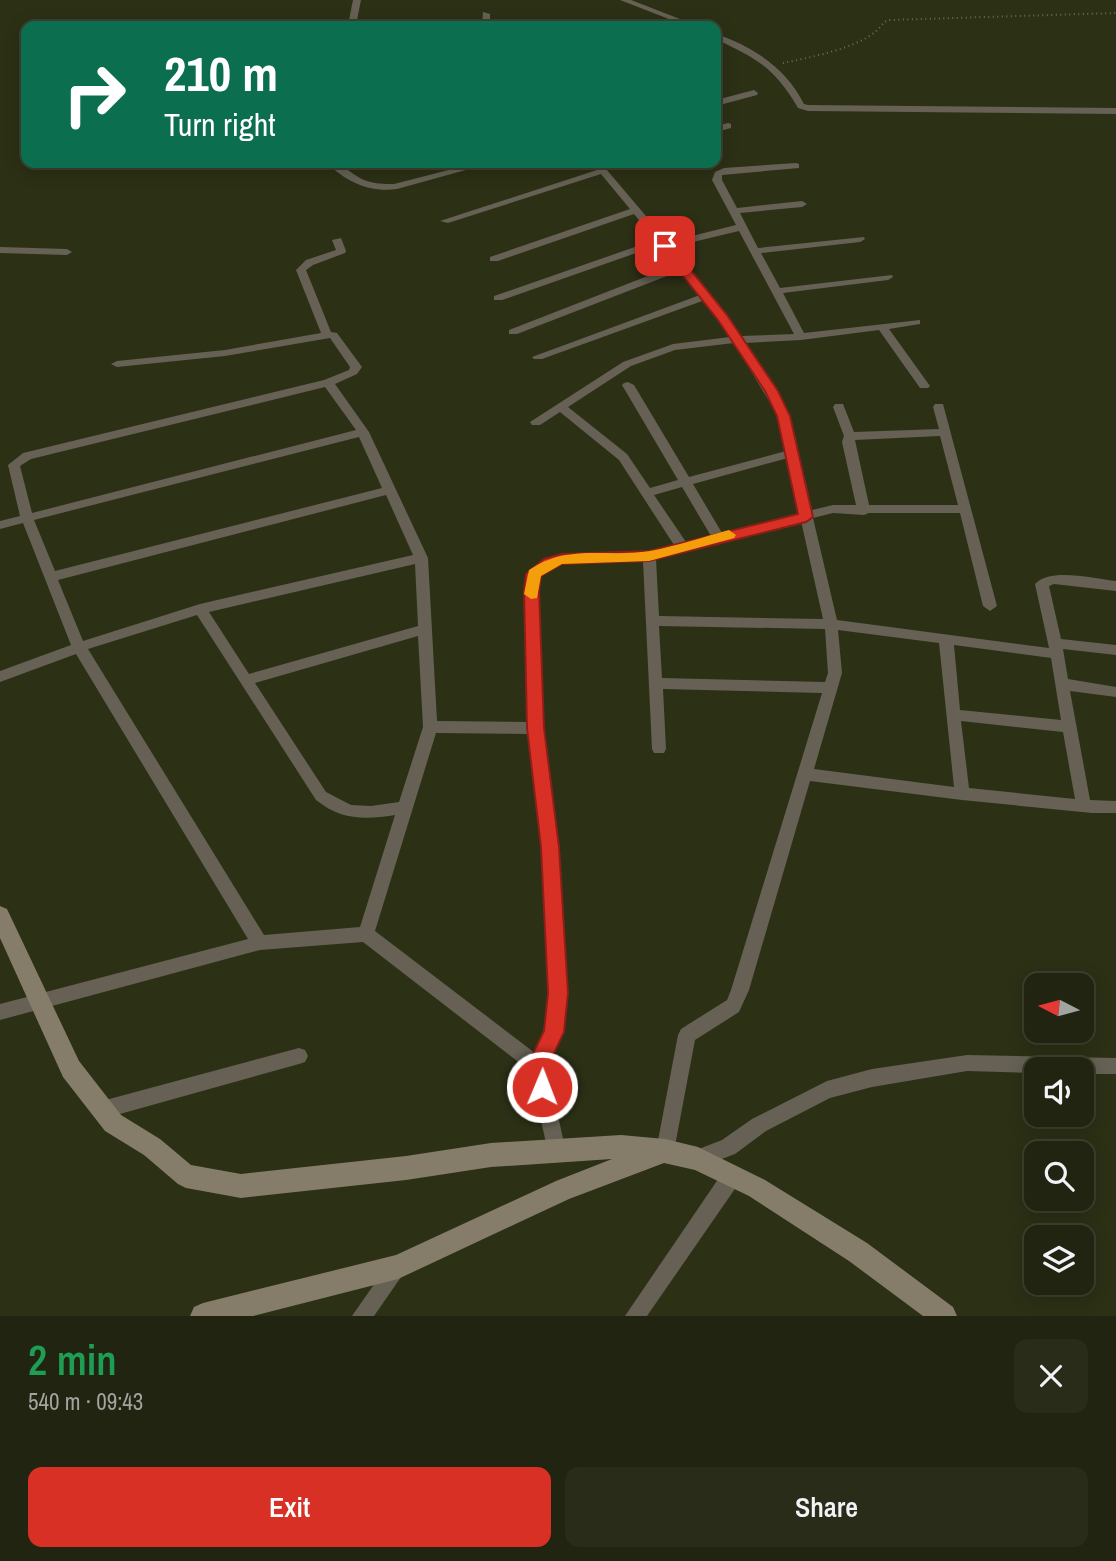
<!DOCTYPE html>
<html lang="en">
<head>
<meta charset="utf-8">
<style>
	body { margin:0; font-family:"Archivo Narrow",sans-serif; background:#292c19; color:#f1f3f6; height:100vh; display:flex; flex-direction:column; font-size:26px; white-space:nowrap }
	* { box-sizing:border-box; margin:0 }
	p { font-size:23px; color:#a2a49f }
	.icon { flex:none; width:38px; height:38px; fill:none; stroke:currentColor; stroke-width:2; stroke-linecap:round; stroke-linejoin:round }
	.map { position:relative; height:1316px; overflow:hidden }
	.panel { display:flex; flex-direction:column; background:#212410; flex:1 }
	.panel>* { flex:none }
	.hud { position:absolute; left:21px; top:21px; width:700px; height:147px; border-radius:14px; box-shadow:0 4px 18px #0003,0 0 0 2px #3e4130; background:#0b6e4f; color:#fff; overflow:hidden }
	.needle { width:46px; rotate:276deg }
	.controls { position:absolute; left:1024px; top:973px; display:grid; gap:14px }
	.controls a { display:grid; place-items:center; width:70px; height:70px; border-radius:14px; background:#212410; box-shadow:0 4px 18px #0003,0 0 0 2px #3e4130; font-size:35px }
	.pin { position:absolute; display:grid; place-items:center; width:60px; height:60px; color:#fff; margin:-30px; border-radius:14px; box-shadow:0 4px 10px #0006 }
	.me { position:absolute; width:77px; margin:-38px; rotate:1deg; stroke-linejoin:round; filter:drop-shadow(0 0 5px #0008) }
	.turn { display:flex; align-items:center; gap:24px; height:147px; padding:0 28px; font-size:32px }
	.turn .icon { width:91px; height:91px; stroke-width:2.5 }
	.turn b { display:block; font-size:49px; line-height:60px }
	.round { display:grid; place-items:center; flex:none; width:74px; height:74px; border-radius:14px; background:#292c19 }
	.summary { display:flex; align-items:center; justify-content:space-between; height:119px; padding:0 28px }
	h1 { font-size:42px; font-weight:600; line-height:52px; color:#1e9e55 }
	.button { display:flex; gap:14px; margin-top:auto; padding:14px 28px }
	.button a { flex:1; height:80px; border-radius:14px; background:#d93025; color:#fff; font-size:28px; font-weight:600; line-height:80px; text-align:center }
	.button a+a { background:#292c19; color:#f1f3f6 }
	.map>svg:first-child { display:block }
</style>
</head>
<body>
<div class="map">
<svg width="1116" height="1316" viewBox="0 0 1116 1316">
	<rect width="100%" height="100%" fill="#2c3015"/>
	<g fill="none" stroke-linecap="round" stroke-linejoin="round">
		<path stroke="#6a6e56" stroke-width="2" stroke-dasharray="1 3.5" stroke-linecap="butt" d="M783 63C811 57 869 47 884 22L890 20 1116 13"/>
		<g fill="#666154" fill-rule="evenodd">
			<polygon points="353,0 361,0 357,20 353,22 349,20"/>
			<polygon points="620,0 631,0 698,26 687,26"/>
			<polygon points="483,12 490,14 490,26 482,26"/>
			<path d="M716 34C754 47 786 68 804 104L808 105 1116 108V114L808 111 798 108C774 67 757 59 716 39Z"/>
			<polygon points="754,90 758,93 757,95 716,106 716,100"/>
			<polygon points="728,123 731,124 731,128 716,132 716,126"/>
			<path d="M327 163C342 162 351 174 364 180 374 184 384 184 394 184L476 163H491L397 189C371 193 346 182 327 163Z"/>
			<path d="M591 163H601L668 242 736 225 712 180 715 172 724 168 796 163 799 164V168L722 175V180L737 208 802 201 807 204 802 207 740 213 758 248 864 237 865 239 860 242 761 253 780 288 892 275 893 277 888 280 783 293 804 333 920 320V324L889 329 930 386 928 388H920L879 330 801 340 745 343 790 416 812 510 833 505H856L842 442 844 436 833 407 835 404H843L854 432 939 429 933 407 935 404H943L997 606 990 611 983 606 960 513H869L864 515 833 513 813 518 837 620 1049 648 1035 584C1050 567 1095 579 1116 581V591L1054 584 1049 586 1061 639 1116 645V655L1063 649 1068 679 1116 687V697L1070 691 1090 800 1116 801V813H1092L962 800 810 781 749 990 739 1012 695 1040 674 1151 672 1158 665 1160 658 1158 656 1151 678 1035 681 1029 727 1000 731 990 822 693 663 689 666 749 664 753H654L652 749 643 561 563 563 540 576 538 590 542 728 558 847 567 993 563 1032 547 1066 566 1152 564 1159 557 1161 550 1159 548 1152 530 1071 363 942 260 950 0 1020V1004L248 939 76 654 0 682V671L71 645 23 523 0 529V521L20 516 8 465 23 453 324 380 349 370 350 367 330 338 225 356 117 367 111 364 117 361 225 350 321 333 296 270 306 260 336 250 332 240 341 238 346 251 345 253 313 265 306 270 331 332 337 333 362 367 357 374 335 384 369 432 428 558 437 721 528 722 524 590 529 571 545 560 562 554 649 551 674 545 619 460 560 412 540 425H532L530 422 623 362 673 344 730 337 705 300 542 359H534L532 357 700 295 680 271 517 334H509V330L676 265 659 245 502 300H494V296L655 240 634 214 498 261H490V257L630 209 601 174 448 223 440 221 597 170ZM739 231 794 334 741 336 711 294 672 247ZM734 343 778 416 786 451 689 477 634 385 628 382 624 383 622 385 678 480 650 488 627 454 568 407 631 366 675 350ZM325 387 356 430 32 513 20 466 31 459ZM940 436 958 505H869L855 440ZM359 437 382 488 55 571 34 520ZM788 458 800 513 722 533 693 484ZM682 487 711 536 686 542 654 495ZM386 495 413 555 200 604 83 641 58 580ZM801 521 823 619 659 616 656 559ZM415 564 418 626 249 674 209 612ZM197 615 316 800C341 820 364 820 395 815L360 927 264 935 88 649ZM659 626 825 629 828 673 825 682 662 678ZM838 630 939 643 954 787 814 769 842 673ZM418 636 423 727 399 802 371 806 351 805 326 792 255 683ZM954 645 1051 658 1061 720 960 710ZM961 721 1063 732 1075 799 969 788ZM436 733 528 734C536 796 543 858 546 921 548 967 555 1010 535 1053L375 931Z"/>
			<polygon points="0,247 67,249 72,252 67,255 0,253"/>
			<polygon points="299,1048 305,1050 308,1056 305,1062 299,1064 102,1119 96,1116 93,1110 96,1104 102,1101"/>
			<polygon points="967,1055 1116,1058 1116,1074 1082,1074 1082,1069 1036,1069 1036,1073 967,1071 872,1087 830,1098 766,1131 735,1154 698,1168 691,1166 689,1159 691,1152 722,1140 752,1119 827,1081 872,1069"/>
			<polygon points="732,1167 739,1169 741,1176 739,1183 647,1316 625,1316 725,1169"/>
			<polygon points="398,1257 405,1260 408,1267 374,1316 352,1316 391,1260"/>
		</g>
		<polygon fill="#857d6a" fill-rule="evenodd" points="0,906 7,909 79,1061 121,1115 160,1139 191,1165 241,1174 406,1156 491,1143 621,1135 665,1139 698,1147 765,1180 867,1243 953,1307 957,1316 923,1316 849,1261 749,1196 695,1170 664,1163 569,1199 398,1279 253,1316 190,1316 194,1307 203,1303 396,1255 556,1181 612,1159 491,1167 406,1180 241,1198 186,1188 178,1184 144,1155 105,1131 63,1077 0,938"/>
	</g>
	<polygon fill="#d93025" stroke="#8d1f18" stroke-width="2" points="661,243 669,243 727,315 778,391 790,416 813,517 806,522 649,561 562,564 541,576 539,590 544,728 559,847 568,993 564,1032 548,1066 553,1087 550,1094 542,1097 535,1094 527,1066 544,1031 548,993 541,847 527,728 524,590 526,574 544,559 562,554 649,551 798,514 777,416 765,391 718,320 661,248"/>
	<path fill="#f59e0b" d="M729 530 736 535 734 538 649 561 562 564 541 576 537 598 531 599 524 594 529 570C568 543 606 558 650 551 677 546 703 537 729 530Z"/>
</svg>
<div class="controls">
<a><svg class="needle" viewBox="-14 -14 28 28"><path d="M0-13l5 13h-10z" fill="#e53935"/><path d="M0 13l5-13h-10z" fill="#a2a49f"/></svg></a>
<a><svg class="icon" aria-label="sound" viewBox="0 0 24 24"><path d="M4 9h4l5-4v14l-5-4H4zM17 9q2 3 0 6"/></svg></a>
<a><svg class="icon" aria-label="search" viewBox="0 0 24 24"><circle cx="10" cy="10" r="6"/><path d="M15 15l6 6"/></svg></a>
<a><svg class="icon" aria-label="layers" viewBox="0 0 24 24"><path d="M12 4l9 5-9 5-9-5zM3 14l9 5 9-5"/></svg></a>
</div>
<div class="pin" style="left:665px;top:246px;background:#d93025"><svg class="icon" aria-label="arrive" viewBox="0 0 24 24"><path d="M6 21V4h12l-3 4 3 4H6"/></svg></div>
<svg class="me" style="left:542px;top:1087px" viewBox="-20 -20 40 40"><circle r="17" fill="#d93025" stroke="#fff" stroke-width="3"/><path d="M0-11L8 9 0 5-8 9z" fill="#fff"/></svg>
<div class="hud">
<div class="turn"><svg class="icon" aria-label="right" viewBox="0 0 24 24"><path d="M7 20v-9h11M14 6l5 5-5 5"/></svg><div><b>210 m</b>Turn right</div></div>
</div>
</div>
<section class="panel">
<div class="summary"><div><h1>2 min</h1><p>540 m · 09:43</p></div><a class="round"><svg class="icon" aria-label="close" viewBox="0 0 24 24"><path d="M6 6l12 12M18 6L6 18"/></svg></a></div>
<div class="button"><a>Exit</a><a>Share</a></div>
</section>
</body>
</html>
